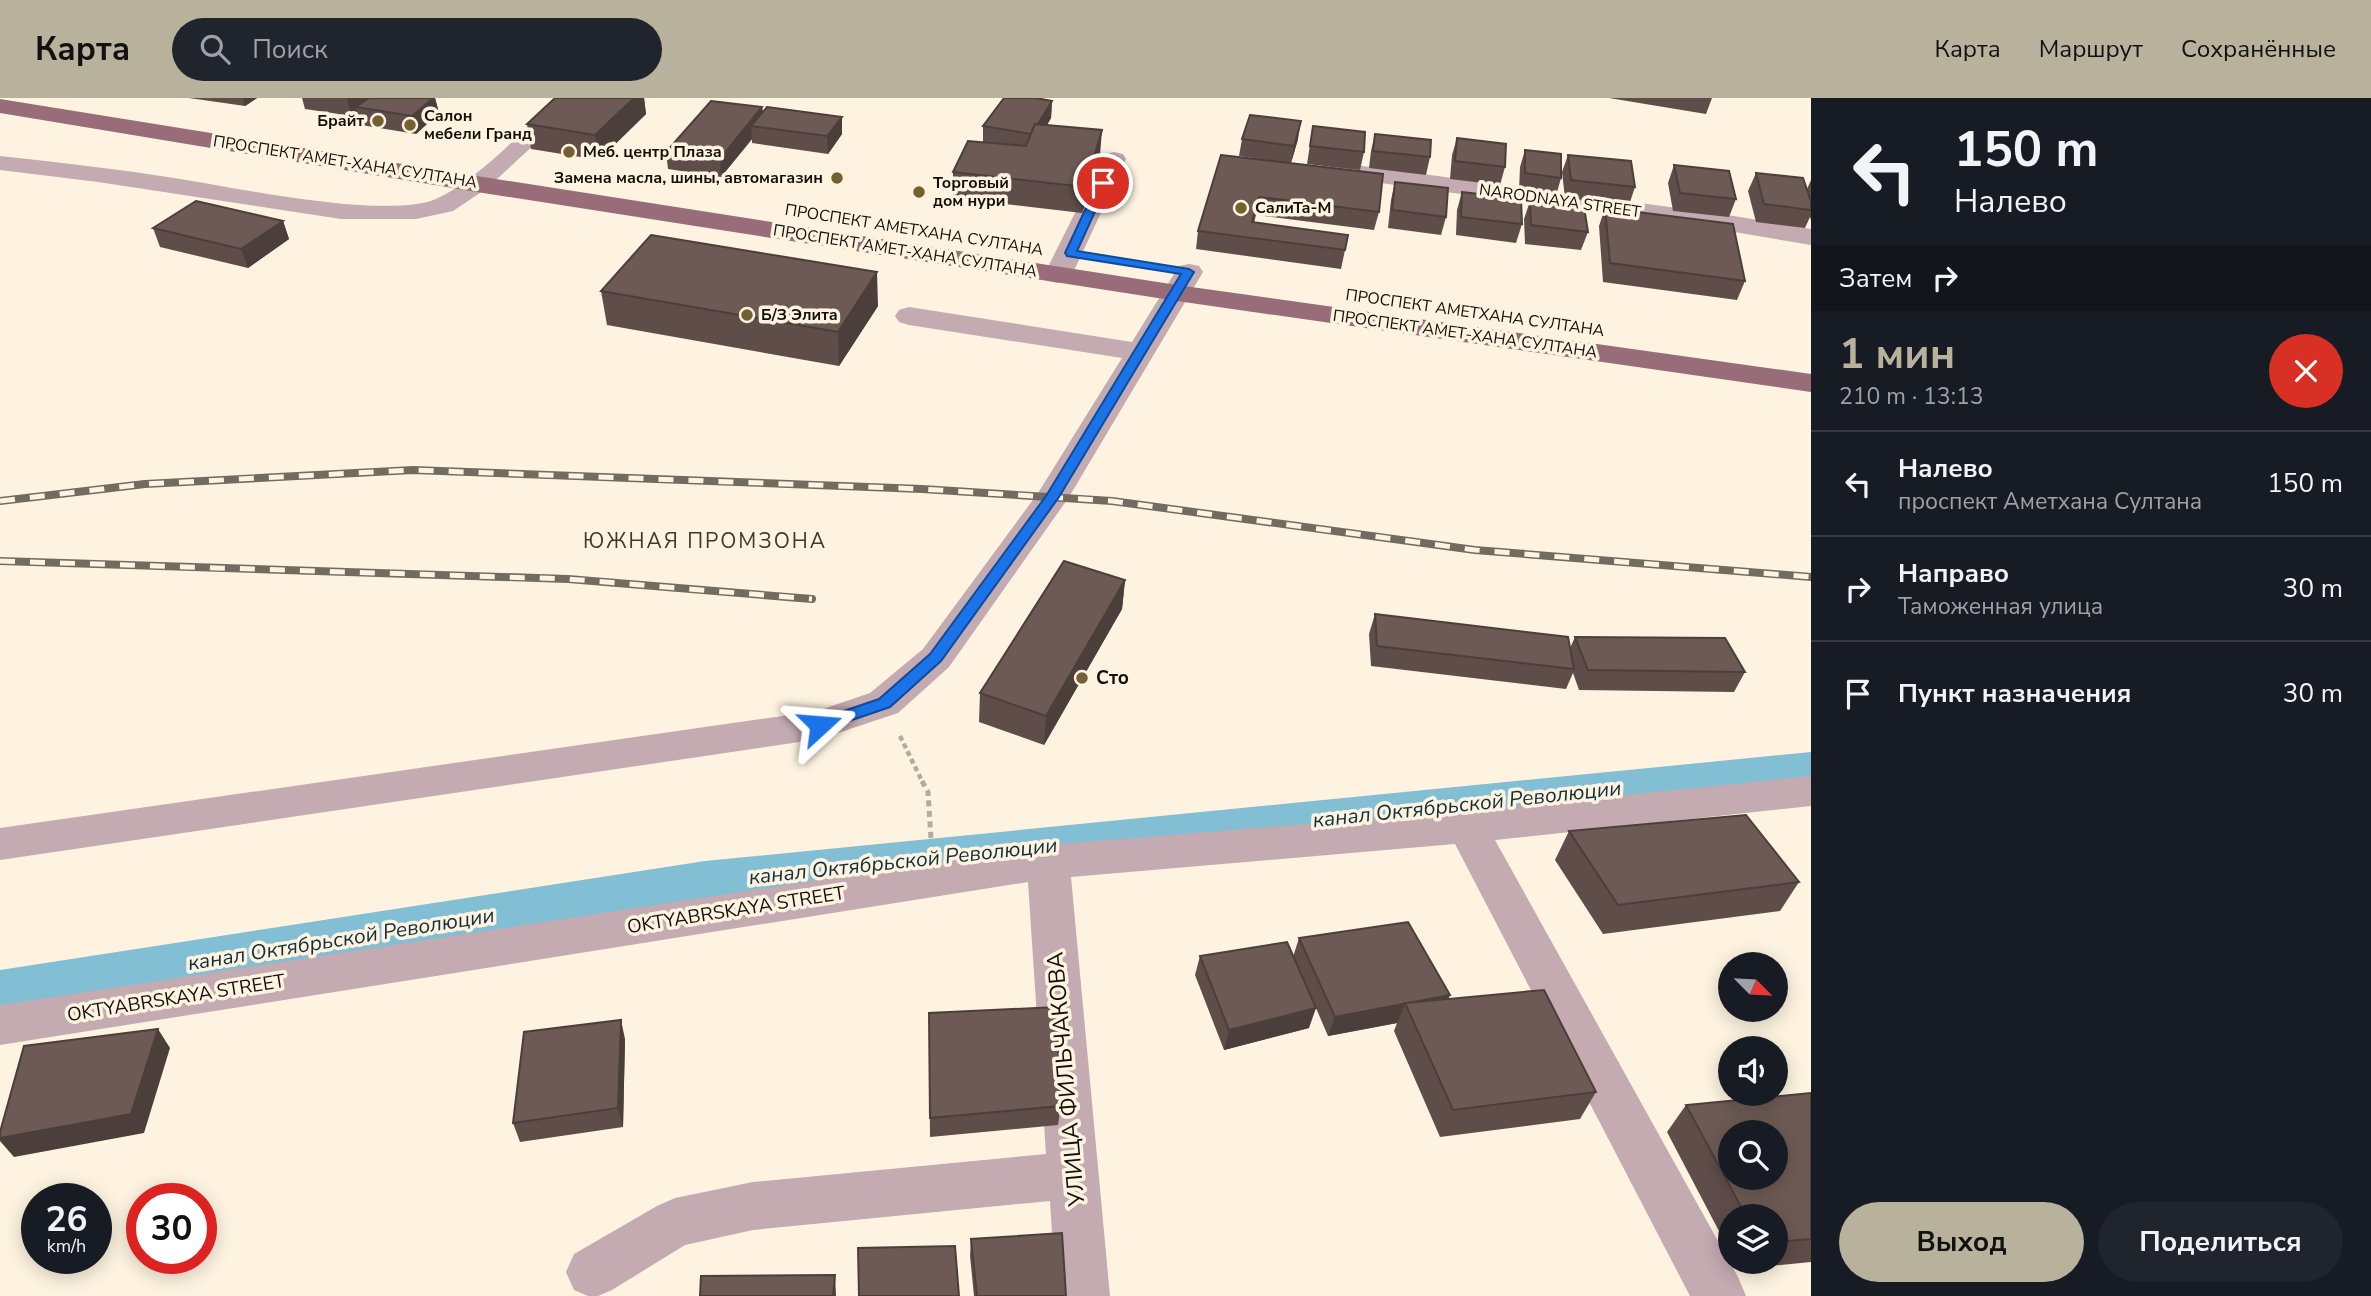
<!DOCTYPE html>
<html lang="ru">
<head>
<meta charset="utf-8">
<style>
	body { margin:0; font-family:"Nunito Sans",sans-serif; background:#20242c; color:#f1f3f6; height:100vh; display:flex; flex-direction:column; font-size:26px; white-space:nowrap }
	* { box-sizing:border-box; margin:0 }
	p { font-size:23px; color:#9ea1a6 }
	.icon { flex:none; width:38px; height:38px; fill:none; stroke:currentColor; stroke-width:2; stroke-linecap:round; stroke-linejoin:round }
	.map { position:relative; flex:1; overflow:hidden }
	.panel { display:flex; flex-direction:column; background:#171b24; width:560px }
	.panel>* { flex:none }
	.guide { background:#171b24; color:#f1f3f6; overflow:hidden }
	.needle { width:46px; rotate:114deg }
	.buttons { position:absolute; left:1718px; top:854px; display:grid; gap:14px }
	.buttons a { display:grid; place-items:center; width:70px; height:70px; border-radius:50%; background:#171b24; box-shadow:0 4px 18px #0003; font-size:35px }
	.speed { position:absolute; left:21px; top:1085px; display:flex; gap:14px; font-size:35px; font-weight:700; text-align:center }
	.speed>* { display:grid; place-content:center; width:91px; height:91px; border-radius:50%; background:#171b24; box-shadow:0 4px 18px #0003; line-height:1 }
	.speed small { font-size:18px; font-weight:400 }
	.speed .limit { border:10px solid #d22; background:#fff; color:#111 }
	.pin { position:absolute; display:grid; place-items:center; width:60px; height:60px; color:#fff; margin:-30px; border:4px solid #fff; border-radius:50%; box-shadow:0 2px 7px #0007 }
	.me { position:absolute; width:77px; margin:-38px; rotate:71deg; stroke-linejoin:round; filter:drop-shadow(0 0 5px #0008) }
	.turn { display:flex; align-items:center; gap:24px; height:147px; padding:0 28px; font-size:32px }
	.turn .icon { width:91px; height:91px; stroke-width:2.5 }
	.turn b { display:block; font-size:49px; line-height:60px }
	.then { display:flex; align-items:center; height:66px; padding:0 28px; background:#0003; gap:14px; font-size:26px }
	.round { display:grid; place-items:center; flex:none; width:74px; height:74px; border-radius:37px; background:#20242c }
	.summary { display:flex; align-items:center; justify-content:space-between; height:119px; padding:0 28px }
	h1 { font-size:42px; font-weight:700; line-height:52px; color:#b8b19c }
	.action { display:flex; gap:14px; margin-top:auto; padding:14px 28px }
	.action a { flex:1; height:80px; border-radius:42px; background:#b8b19c; color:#111; font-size:28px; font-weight:700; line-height:80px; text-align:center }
	.action a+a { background:#20242c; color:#f1f3f6 }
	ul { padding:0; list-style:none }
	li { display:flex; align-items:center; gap:21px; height:105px; padding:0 28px; border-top:2px solid #363941 }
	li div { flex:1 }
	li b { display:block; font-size:26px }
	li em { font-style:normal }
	header { display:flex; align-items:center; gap:42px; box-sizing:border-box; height:98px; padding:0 35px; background:#b8b19c; color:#111 }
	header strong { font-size:33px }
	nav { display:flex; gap:38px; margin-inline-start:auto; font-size:24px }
	.search { width:490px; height:63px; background:#20242c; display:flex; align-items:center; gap:18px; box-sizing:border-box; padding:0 24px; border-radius:38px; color:#9ea1a6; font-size:26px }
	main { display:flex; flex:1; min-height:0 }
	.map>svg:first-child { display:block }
</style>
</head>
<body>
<header>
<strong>Карта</strong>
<div class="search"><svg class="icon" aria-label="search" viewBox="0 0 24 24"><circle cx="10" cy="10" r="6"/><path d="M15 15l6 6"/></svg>Поиск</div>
<nav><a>Карта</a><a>Маршрут</a><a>Сохранённые</a></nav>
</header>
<main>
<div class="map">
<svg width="1811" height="1198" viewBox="0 0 1811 1198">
	<rect width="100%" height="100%" fill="#fdf3e0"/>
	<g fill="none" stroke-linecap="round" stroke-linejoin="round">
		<polygon fill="#82bed4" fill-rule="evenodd" points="1811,654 1811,690 705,803 0,918 0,872 705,763"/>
		<polyline stroke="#b3ab9c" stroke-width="4.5" stroke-dasharray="5 3.5" stroke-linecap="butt" points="900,638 923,685"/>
		<polyline stroke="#b3ab9c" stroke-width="5" stroke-dasharray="6 4.5" stroke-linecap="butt" points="922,683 928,694 931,741"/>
		<g fill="#c4aab1" fill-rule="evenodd">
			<path d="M559 0H585L486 91 453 113 416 121H341L98 84 0 72V58C58 64 116 71 174 80 232 89 387 122 436 101 477 83 525 30 559 0Z"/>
			<polygon points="1114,54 1123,56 1126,61 1072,177 1068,183 1058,185 1048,183 1044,177 1102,61 1105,56"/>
			<polygon points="1332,64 1722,116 1811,131 1811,147 1722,132 1323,77 1319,72 1323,67"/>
			<polygon points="1189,166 1199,168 1203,174 1069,399 949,569 898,615 820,641 0,762 0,730 817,613 870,595 923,551 1038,395 1122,260 909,227 899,224 895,218 899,212 909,209 1132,244 1179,168"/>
			<polygon points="1811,678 1811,708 1495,742 1738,1179 1746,1198 1690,1198 1455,746 1071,779 1110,1198 1056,1198 1050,1103 753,1132 685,1147 612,1192 598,1198 588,1198 574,1192 566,1174 574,1156 657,1108 675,1100 753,1084 1046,1056 1028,784 0,947 0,907 1048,747 1467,713"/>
		</g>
		<polygon fill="#986c79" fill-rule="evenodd" points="0,1 477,78 1177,187 1811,276 1811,294 1177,203 477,94 0,15"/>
		<defs>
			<g id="rail">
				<polyline points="0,403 145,386 413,372 922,391 1112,403 1475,452 1811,479"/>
				<polyline points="0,463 568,481 812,501"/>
			</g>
		</defs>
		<use href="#rail" stroke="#726c60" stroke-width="8"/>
		<use href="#rail" stroke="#fdf3e0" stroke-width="5" stroke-dasharray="15" stroke-linecap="butt"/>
	</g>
	<g fill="#5e4d48">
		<polygon points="189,0 257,0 245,8"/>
		<polygon points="302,0 435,0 439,15 416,36 361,27 357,14 352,18 305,11"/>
		<polygon points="555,0 644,0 646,16 599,62 531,51 527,26"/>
		<polygon points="1609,0 1712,0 1706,16"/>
		<polygon points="1052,3 1051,20 1047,27 1100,57 1082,115 953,100 953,74 983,45 983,28"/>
		<polygon points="762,9 763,14 842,19 842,36 828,56 752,45 752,41 721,79 668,71 666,54"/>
		<polygon points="1313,28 1364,54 1360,72 1307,66"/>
		<polygon points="1375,36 1430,59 1426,77 1369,70 1371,53"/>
		<polygon points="1457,40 1505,69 1500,87 1450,81 1452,57"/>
		<polygon points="1242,41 1298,41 1291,65 1379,114 1374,132 1256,117 1254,125 1345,152 1341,171 1196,151 1198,133 1281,64 1239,58"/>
		<polygon points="1525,52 1561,80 1556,98 1519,93 1520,69"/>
		<polygon points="1568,57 1635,89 1629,107 1565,100 1562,74"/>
		<polygon points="1674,67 1736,101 1729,119 1673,113 1668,85"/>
		<polygon points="1756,75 1807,91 1811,82 1811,122 1810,119 1805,130 1756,124 1748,93"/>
		<polygon points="1395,84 1446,119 1441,137 1388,130 1391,102"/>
		<polygon points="1462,94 1522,126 1516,145 1456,137 1457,112"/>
		<polygon points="1530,103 1588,134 1581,152 1525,146 1524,121"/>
		<polygon points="1605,110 1745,183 1737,202 1603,184 1599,128"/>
		<polygon points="283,123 289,141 248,170 160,149 153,130"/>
		<polygon points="601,193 878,208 839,268 607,227"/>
		<polygon points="1125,482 1122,511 1044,647 979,624 980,595"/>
		<polygon points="1375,516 1570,550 1575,539 1745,574 1734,594 1579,592 1573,575 1566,591 1371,568 1369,536"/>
		<polygon points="1569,733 1799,784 1780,813 1603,836 1555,762"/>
		<polygon points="1299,840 1449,901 1596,994 1580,1021 1440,1039 1394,933 1397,925 1328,938 1307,889 1309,930 1224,952 1195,877 1200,858 1293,859"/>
		<polygon points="929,915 1061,1008 1058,1027 930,1039"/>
		<polygon points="625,941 623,1029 520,1044 513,1025"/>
		<polygon points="1811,995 1811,1164 1739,1171 1735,1164 1776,1164 1776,1118 1731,1118 1731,1156 1667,1034 1686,1007"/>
		<polygon points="971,1141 1066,1198 974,1198 970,1158"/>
	</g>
	<g fill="#4c3f3b">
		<polygon points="243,0 257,0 245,8"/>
		<polygon points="348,0 376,0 356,9 357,14 352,18 347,1"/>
		<polygon points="433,0 435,0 439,15 416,36 412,18"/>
		<polygon points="634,0 644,0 646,16 599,62 595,37"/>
		<polygon points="1052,3 1051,20 1031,54 1032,36"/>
		<polygon points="762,9 764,26 751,28 752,41 721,79 720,61"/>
		<polygon points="842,19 842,36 828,56 827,38"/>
		<polygon points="1301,23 1298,41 1291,65 1294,48"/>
		<polygon points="1102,32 1100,57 1082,115 1085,89"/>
		<polygon points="283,123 289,141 248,170 241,151"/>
		<polygon points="877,174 878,208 839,268 838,234"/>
		<polygon points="1125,482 1122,511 1044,647 1046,618"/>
		<polygon points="1450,897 1442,917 1405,906"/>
		<polygon points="1405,906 1397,925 1328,938 1335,919"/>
		<polygon points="1316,910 1309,930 1224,952 1229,932"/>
		<polygon points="621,922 625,941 623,1029 618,1010"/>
		<polygon points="158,931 170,950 144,1035 14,1059 0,1043 0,1040"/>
		<polygon points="835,1177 836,1198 833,1198"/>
	</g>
	<g fill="#6d5a54" stroke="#4c3f3b" stroke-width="2" fill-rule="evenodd">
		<polygon points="369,0 433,0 412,18 356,9"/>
		<polygon points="555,0 634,0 595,37 527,26"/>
		<polygon points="1004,0 1036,0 1052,3 1038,26 1035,26 1031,36 983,28"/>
		<polygon points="711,3 762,9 720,61 666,54"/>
		<polygon points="767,9 842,19 827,38 751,28"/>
		<polygon points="1250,17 1301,23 1294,48 1242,41"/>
		<polygon points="1035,26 1102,32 1085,89 953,74 968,43 1026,48"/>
		<polygon points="1313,28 1365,34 1364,54 1310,48"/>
		<polygon points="1375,36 1431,42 1430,59 1373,53"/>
		<polygon points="1457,40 1506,46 1505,69 1455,63"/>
		<polygon points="1525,52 1561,56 1561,80 1525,75"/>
		<polygon points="1221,57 1383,76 1379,114 1259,99 1252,124 1348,137 1345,152 1198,133"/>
		<polygon points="1568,57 1631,63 1635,89 1571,82"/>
		<polygon points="1674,67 1729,73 1736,101 1680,95"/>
		<polygon points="1756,75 1803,80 1811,104 1811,112 1764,106"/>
		<polygon points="1395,84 1448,90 1446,119 1392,112"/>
		<polygon points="1462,94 1521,101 1522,126 1461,119"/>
		<polygon points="196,103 283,123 241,151 153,130"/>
		<polygon points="1530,103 1584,109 1588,134 1531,127"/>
		<polygon points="1605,110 1733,126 1745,183 1610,165"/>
		<polygon points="651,137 877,174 838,234 601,193"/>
		<polygon points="1064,463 1125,482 1046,618 980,595"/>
		<polygon points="1375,516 1568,539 1574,571 1377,548"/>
		<polygon points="1575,539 1725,540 1745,574 1588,572"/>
		<polygon points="1746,717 1799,784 1618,807 1569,733"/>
		<polygon points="1408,824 1450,897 1335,919 1299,840"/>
		<polygon points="1287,844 1316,910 1229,932 1200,858"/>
		<polygon points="1544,892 1596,994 1453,1012 1405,905"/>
		<polygon points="1056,909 1061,1008 930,1020 929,915"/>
		<polygon points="621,922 618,1010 513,1025 524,934"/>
		<polygon points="158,931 131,1016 0,1040 0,1034 24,948"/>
		<path d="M1811 995V1141L1776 1144V1118H1746L1686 1007ZM1731 1034H1776V1080H1731Z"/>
		<polygon points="1062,1135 1066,1198 977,1198 971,1141"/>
		<polygon points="955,1148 959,1198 859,1198 858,1150"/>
		<polygon points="835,1177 833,1198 700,1198 701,1178"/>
	</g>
	<polygon fill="#1a73e8" stroke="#114b97" stroke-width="2" points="1099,82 1108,85 1077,153 1189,171 1194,174 1059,399 941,563 890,609 820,633 814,631 812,627 814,623 879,601 930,556 1046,398 1181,176 1067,158 1065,155"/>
	<g fill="#73612f" stroke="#fdf3e0" stroke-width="2.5">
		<circle cx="378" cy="23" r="7"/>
		<circle cx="410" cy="27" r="7"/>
		<circle cx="569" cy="54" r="7"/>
		<circle cx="837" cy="80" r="7"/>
		<circle cx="919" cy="94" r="7"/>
		<circle cx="1241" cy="110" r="7"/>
		<circle cx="747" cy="217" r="7"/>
		<circle cx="1082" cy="580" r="7"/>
	</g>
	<g text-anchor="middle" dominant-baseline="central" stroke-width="7" stroke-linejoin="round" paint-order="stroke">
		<g font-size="16" font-weight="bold" fill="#131009" stroke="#fdf3e0" text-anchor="start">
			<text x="424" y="18">Салон<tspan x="424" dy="18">мебели Гранд</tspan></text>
			<text x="364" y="23" text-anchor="end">Брайт</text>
			<text x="583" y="54">Меб. центр Плаза</text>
			<text x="823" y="80" text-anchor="end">Замена масла, шины, автомагазин</text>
			<text x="933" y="85">Торговый<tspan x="933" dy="18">дом нури</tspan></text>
			<text x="1255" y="110">СалиТа-М</text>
			<text x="761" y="217">Б/З Элита</text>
		</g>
		<g font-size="16" fill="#131009" stroke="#fdf3e0">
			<text transform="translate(345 64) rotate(9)">ПРОСПЕКТ АМЕТ-ХАНА СУЛТАНА</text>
			<text transform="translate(1560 103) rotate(8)">NARODNAYA STREET</text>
			<text transform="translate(914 132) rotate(9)">ПРОСПЕКТ АМЕТХАНА СУЛТАНА</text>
			<text transform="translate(905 153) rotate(9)">ПРОСПЕКТ АМЕТ-ХАНА СУЛТАНА</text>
			<text transform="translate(1475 215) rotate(8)">ПРОСПЕКТ АМЕТХАНА СУЛТАНА</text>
			<text transform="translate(1465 236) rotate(8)">ПРОСПЕКТ АМЕТ-ХАНА СУЛТАНА</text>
		</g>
		<g font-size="19" font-weight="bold" fill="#131009" stroke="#fdf3e0" text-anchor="start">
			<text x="1096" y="580">Сто</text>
		</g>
		<g font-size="19" fill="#131009" stroke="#fdf3e0">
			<text transform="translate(736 812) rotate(-9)">OKTYABRSKAYA STREET</text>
			<text transform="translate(176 900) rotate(-9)">OKTYABRSKAYA STREET</text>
		</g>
		<g font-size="21" letter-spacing="2" fill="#413a2a" stroke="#fdf3e0">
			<text x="705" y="443">ЮЖНАЯ ПРОМЗОНА</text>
		</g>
		<g font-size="21" font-style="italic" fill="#13313b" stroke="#fdf3e0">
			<text transform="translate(1467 706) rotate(-6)">канал Октябрьской Революции</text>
			<text transform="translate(903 763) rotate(-6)">канал Октябрьской Революции</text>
			<text transform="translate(341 841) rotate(-9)">канал Октябрьской Революции</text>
		</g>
		<g font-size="23" fill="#131009" stroke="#fdf3e0">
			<text transform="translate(1066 981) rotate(-95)">УЛИЦА ФИЛЬЧАКОВА</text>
		</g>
	</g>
</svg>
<div class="buttons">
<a><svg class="needle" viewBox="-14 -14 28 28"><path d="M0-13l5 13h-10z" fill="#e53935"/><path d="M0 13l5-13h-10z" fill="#9ea1a6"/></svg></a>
<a><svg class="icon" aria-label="sound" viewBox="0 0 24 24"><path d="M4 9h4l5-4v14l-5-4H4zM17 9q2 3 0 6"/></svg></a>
<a><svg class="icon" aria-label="search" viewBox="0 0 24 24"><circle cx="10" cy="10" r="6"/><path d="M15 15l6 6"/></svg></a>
<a><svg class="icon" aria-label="layers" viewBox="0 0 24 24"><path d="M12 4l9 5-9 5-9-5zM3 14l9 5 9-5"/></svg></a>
</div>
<div class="speed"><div>26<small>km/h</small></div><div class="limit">30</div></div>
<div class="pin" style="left:1103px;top:85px;background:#d93025"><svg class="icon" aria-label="arrive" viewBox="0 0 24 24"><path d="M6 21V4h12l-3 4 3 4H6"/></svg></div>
<svg class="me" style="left:820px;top:627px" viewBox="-20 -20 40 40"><path d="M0-17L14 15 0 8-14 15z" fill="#1a73e8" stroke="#fff" stroke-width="4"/></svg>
</div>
<section class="panel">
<div class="guide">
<div class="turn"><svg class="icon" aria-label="left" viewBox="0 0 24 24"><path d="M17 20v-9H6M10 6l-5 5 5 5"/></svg><div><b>150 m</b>Налево</div></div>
<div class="then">Затем<svg class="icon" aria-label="right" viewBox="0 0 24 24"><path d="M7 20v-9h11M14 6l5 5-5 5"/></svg></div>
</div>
<div class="summary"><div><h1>1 мин</h1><p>210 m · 13:13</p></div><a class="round" style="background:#d93025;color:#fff"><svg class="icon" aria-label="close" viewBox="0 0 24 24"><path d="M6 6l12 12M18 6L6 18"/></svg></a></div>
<ul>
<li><svg class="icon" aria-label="left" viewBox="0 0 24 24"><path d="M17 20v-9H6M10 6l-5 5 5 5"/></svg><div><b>Налево</b><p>проспект Аметхана Султана</p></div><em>150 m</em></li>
<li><svg class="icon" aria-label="right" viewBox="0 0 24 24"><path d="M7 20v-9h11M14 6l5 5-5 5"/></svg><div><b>Направо</b><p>Таможенная улица</p></div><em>30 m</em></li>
<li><svg class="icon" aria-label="arrive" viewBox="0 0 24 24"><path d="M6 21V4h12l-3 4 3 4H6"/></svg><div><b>Пункт назначения</b></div><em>30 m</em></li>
</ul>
<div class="action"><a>Выход</a><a>Поделиться</a></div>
</section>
</main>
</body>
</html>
